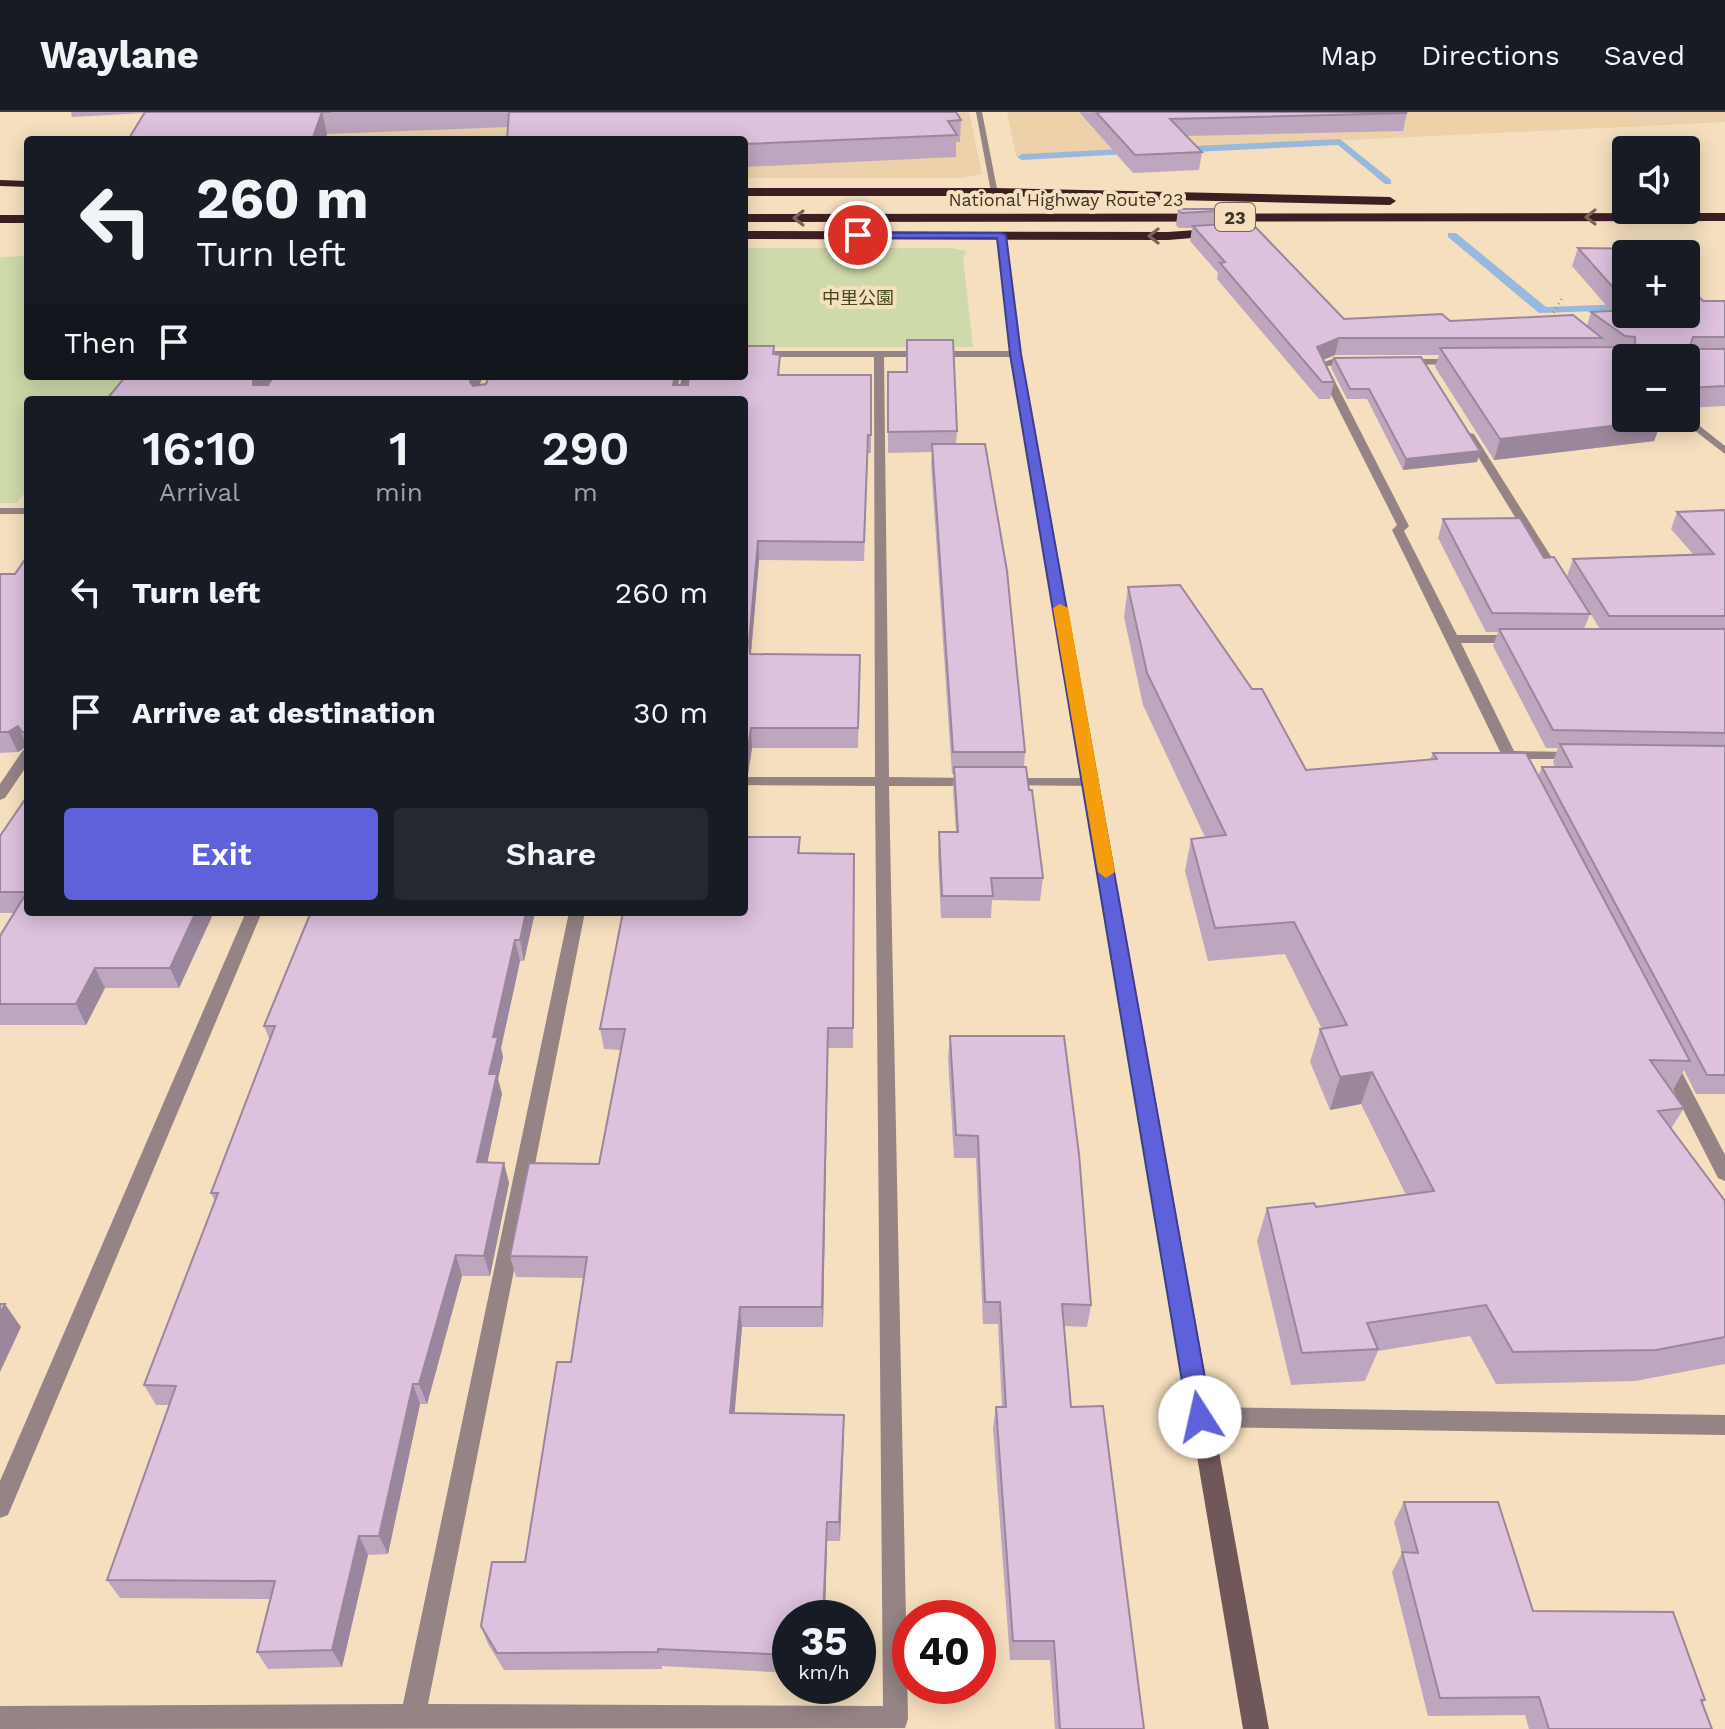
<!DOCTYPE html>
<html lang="en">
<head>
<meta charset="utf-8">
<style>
	body { margin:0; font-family:"Work Sans","Noto Sans JP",sans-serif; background:#242831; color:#f1f3f6; height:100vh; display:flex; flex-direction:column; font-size:30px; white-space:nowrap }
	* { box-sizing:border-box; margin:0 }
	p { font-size:26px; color:#9ea1a6 }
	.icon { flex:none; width:44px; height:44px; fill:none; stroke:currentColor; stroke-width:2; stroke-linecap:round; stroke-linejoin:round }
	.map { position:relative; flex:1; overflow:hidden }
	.details { position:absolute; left:24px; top:284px; width:724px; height:520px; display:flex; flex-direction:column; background:#171b24; border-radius:8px; box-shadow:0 4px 20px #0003 }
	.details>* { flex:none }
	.guide { position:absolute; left:24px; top:24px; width:724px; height:244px; border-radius:8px; box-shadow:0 4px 20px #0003; background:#171b24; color:#f1f3f6; overflow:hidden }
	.buttons { position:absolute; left:1612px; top:24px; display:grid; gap:16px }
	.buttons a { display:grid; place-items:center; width:88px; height:88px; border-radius:8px; background:#171b24; box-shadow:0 4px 20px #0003; font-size:40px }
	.speed { position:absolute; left:772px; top:1488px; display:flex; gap:16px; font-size:40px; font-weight:700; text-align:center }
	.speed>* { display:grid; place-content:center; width:104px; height:104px; border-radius:50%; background:#171b24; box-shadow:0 4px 20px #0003; line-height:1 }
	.speed small { font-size:20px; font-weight:400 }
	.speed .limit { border:12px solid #d22; background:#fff; color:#111 }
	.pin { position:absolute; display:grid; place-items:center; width:68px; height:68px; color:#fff; margin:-34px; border:4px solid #fff; border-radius:50%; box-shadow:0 2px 8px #0007 }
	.me { position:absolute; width:88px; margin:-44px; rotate:350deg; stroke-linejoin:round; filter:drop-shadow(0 0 6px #0008) }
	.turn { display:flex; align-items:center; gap:28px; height:168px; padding:0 40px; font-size:36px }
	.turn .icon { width:104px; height:104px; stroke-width:2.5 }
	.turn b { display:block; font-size:56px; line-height:68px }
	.then { display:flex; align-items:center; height:76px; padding:0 40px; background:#0003; gap:16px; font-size:30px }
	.eta { display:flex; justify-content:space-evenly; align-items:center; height:136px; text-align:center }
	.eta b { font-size:48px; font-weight:600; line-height:56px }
	.cta { display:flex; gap:16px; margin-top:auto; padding:16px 40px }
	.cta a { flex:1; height:92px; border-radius:8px; background:#5e61d9; color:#fff; font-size:32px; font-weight:600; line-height:92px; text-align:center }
	.cta a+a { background:#242831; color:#f1f3f6 }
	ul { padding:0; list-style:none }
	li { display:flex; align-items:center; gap:24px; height:120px; padding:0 40px }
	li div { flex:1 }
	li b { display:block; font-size:30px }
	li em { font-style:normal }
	header { display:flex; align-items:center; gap:48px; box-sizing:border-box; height:112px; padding:0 40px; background:#171b24; border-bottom:2px solid #363941 }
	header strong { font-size:38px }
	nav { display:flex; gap:44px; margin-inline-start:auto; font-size:28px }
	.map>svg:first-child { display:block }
</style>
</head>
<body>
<header>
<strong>Waylane</strong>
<nav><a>Map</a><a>Directions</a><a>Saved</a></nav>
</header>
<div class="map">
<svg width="1725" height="1617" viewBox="0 0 1725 1617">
	<rect width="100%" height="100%" fill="#f5dfbf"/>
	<g fill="#ecd1ab">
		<polygon points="178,0 969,0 982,62 960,66 744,66 744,28 162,28"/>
		<polygon points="1007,0 1725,0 1725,10 1016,44"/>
	</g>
	<g fill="#cedaaa">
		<polygon points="744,136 951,136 966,139 963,147 973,235 744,235"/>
		<polygon points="28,144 28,264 125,264 105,288 28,288 28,377 16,391 0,391 0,145"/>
	</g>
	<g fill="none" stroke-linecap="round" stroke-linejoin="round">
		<g fill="#98b8de" fill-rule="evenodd">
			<polygon points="1340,27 1391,68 1391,72 1385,72 1338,33 1174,41 1169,38 1174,35"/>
			<polygon points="1142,36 1145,41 1022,48 1017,45 1022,42"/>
			<polygon points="1448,121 1456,121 1546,195 1626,192 1626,198 1539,201 1448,125"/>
		</g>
		<polyline stroke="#a2937b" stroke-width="3" stroke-dasharray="1 4" stroke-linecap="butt" points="1552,209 1550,207 1562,186"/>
		<polygon fill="#958385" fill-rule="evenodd" points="976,0 982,0 998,82 991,80"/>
		<g fill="#958385" fill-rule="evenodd">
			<polygon points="744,239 1016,239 1021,242 1016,245 884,245 889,665 974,666 981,670 974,674 889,674 908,1607 905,1616 0,1617 0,1594 403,1592 569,800 585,800 428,1592 883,1594 875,674 744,673 744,665 875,665 874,245 744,245"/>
			<polygon points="1335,246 1352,246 1357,249 1352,252 1327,254 1409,414 1404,419 1457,523 1515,523 1521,527 1515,531 1461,531 1514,639 1575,640 1580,641 1582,644 1580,647 1518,647 1523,658 1521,661 1516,662 1509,658 1392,418 1397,413 1316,253"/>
			<polygon points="1404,247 1456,247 1461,250 1456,253 1401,252 1399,250"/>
			<polygon points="682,264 692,264 687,288 677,288"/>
			<polygon points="1686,303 1725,334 1725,342 1681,308 1680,306 1686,306"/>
			<polygon points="1465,320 1474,322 1562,462 1560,465 1556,466 1550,462 1464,322"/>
			<rect x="0" y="396" width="28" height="6"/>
			<polygon points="28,637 28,652 5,686 0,688 0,672 23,638"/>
			<polygon points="1006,666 1091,666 1098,670 1091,674 1001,673 999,670 1001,667"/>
			<polygon points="246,800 262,800 8,1403 0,1406 0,1369"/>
			<polygon points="1669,945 1675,947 1725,1043 1725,1069 1718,1066 1660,952 1663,947"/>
			<polygon points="1200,1295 1725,1303 1725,1323 1200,1315 1192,1312 1189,1305 1192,1298"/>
		</g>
		<polygon fill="#705759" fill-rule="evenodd" points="1001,121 1005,123 1021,242 1269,1617 1243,1617 1011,242 997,123"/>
		<g fill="#3d1e22" fill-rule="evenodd">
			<polygon points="0,68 28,69 28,75 0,74"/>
			<polygon points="744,76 995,76 1390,85 1396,89 1390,93 995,84 744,84"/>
			<polygon points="1725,101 1725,109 744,110 744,102"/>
			<rect x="0" y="103" width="28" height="8"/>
			<polygon points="1225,116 1231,120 1229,123 1168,128 744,127 744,119 1168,120"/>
		</g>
	</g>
	<g fill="#bea6be">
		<polygon points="71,0 956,0 961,8 960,30 956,30 956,45 744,55 744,28 508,15 327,22 325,28 128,28 144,1 72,5"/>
		<polygon points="1079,0 1405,0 1407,1 1403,19 1187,24 1202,40 1199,58 1133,61"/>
		<polygon points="1178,97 1238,97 1344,207 1587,214 1591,200 1611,199 1572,154 1578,136 1626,142 1626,202 1703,189 1725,189 1725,294 1686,296 1686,246 1626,246 1626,306 1661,306 1662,308 1654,329 1494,348 1435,255 1439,243 1335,243 1323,248 1334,270 1330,287 1319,287 1217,167 1218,161 1190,129 1192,116 1179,116 1176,113"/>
		<polygon points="774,234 775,242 780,263 871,263 871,341 868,341 864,449 759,448 751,542 860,543 858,636 752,636 748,662 745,663 746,676 744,690 744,288 126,264 482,267 479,273 486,272 489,264 680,264 678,273 688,273"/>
		<polygon points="1334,246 1480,339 1477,350 1403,358 1367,287 1347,287 1331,256"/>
		<polygon points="888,260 957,319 956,332 1025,640 1024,655 1043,766 1040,789 992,788 991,806 941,806 938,742 939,720 956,720 953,677 954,662 952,662 931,352 932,340 888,341"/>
		<polygon points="1725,398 1725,982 1696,982 1684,958 1672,980 1684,996 1671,1017 1725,1089 1725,1252 1635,1269 1496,1272 1470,1224 1378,1239 1365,1269 1291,1273 1257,1129 1267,1096 1316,1095 1406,1083 1361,992 1330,998 1310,950 1320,917 1322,917 1285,842 1208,849 1185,759 1191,727 1205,725 1143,593 1124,505 1128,475 1306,658 1430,648 1433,641 1538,664 1542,655 1555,655 1553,650 1558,636 1546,636 1493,534 1498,520 1486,520 1438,426 1443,407 1544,446 1590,502 1584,517 1600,517 1567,464 1573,447 1693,442 1671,417 1677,400"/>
		<polygon points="28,443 28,635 27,634 18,640 0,641 0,462 15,462"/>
		<polygon points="0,724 214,800 179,876 105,876 86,913 0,913 0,824 14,801 0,801"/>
		<polygon points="800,725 800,741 854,742 853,936 828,936 823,1215 742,1215 734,1301 844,1303 840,1429 827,1429 825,1506 790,1506 790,1561 662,1554 662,1557 504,1558 488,1532 481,1514 525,1450 571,1250 584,1166 516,1165 510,1144 599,1052 621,938 604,937 600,917"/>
		<polygon points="311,800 535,800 524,849 520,849 501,936 503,945 498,967 502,982 487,1050 504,1051 509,1071 490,1164 462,1164 427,1292 420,1292 388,1442 368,1443 342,1555 268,1557 257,1540 270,1487 120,1486 107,1468 169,1293 156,1293 144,1273 215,1089 211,1081 270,929 264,914"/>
		<polygon points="950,924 1091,1193 1087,1215 1064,1214 1071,1295 1144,1617 1055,1617 1050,1548 1010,1548 993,1316 996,1295 1002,1295 998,1212 983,1212 976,1046 954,1046 948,946"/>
		<polygon points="1404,1390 1533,1499 1705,1588 1702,1591 1712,1617 1529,1617 1525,1603 1428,1604 1392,1460 1402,1441 1394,1410"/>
	</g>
	<g fill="#9b879b">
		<polygon points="322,0 327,22 325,28 312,28"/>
		<polygon points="1339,226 1335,243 1313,252 1317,235"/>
		<polygon points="256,264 273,264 258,286 253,269"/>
		<polygon points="473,264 481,264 482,267 473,287 470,270"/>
		<polygon points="675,264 680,264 675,288 673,273"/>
		<polygon points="1637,306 1661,306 1661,308 1662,308 1654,329 1494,348 1500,327"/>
		<polygon points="1480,339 1477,350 1403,358 1406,347"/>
		<polygon points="758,429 759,448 750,551 749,531"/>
		<polygon points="18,614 27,634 18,640 8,620"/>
		<polygon points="751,616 752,636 748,662 745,663 746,676 744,690 744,643"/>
		<polygon points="196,800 214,800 179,876 170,856"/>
		<polygon points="526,800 535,800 524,849 520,828"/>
		<polygon points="515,828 520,849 501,936 503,945 498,967 502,982 483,1071 477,1050 493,925"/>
		<polygon points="95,856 105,876 86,913 76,892"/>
		<polygon points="828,916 828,936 823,1215 822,1195"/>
		<polygon points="1372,960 1361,992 1330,998 1340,965"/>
		<polygon points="504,1051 509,1071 490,1164 484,1144"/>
		<polygon points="456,1143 462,1164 427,1292 419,1272"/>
		<polygon points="5,1192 21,1215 0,1260 0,1201"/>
		<polygon points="740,1195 742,1215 733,1320 730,1301"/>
		<polygon points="413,1272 420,1292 388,1442 379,1424"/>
		<polygon points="844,1303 844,1323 840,1429 839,1410"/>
		<polygon points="827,1410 827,1429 825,1506 823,1506"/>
		<polygon points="359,1424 368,1443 342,1555 332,1538"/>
	</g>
	<g fill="#ddc1dd" stroke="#9b879b" stroke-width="2">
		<polygon points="145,0 331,0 322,0 312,28 128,28"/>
		<polygon points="509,0 956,0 961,8 948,9 957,23 744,32 744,28 507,28"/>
		<polygon points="1096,0 1405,0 1407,1 1170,7 1202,40 1135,43"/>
		<polygon points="1178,97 1238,97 1344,207 1442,202 1450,209 1573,203 1602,226 1339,226 1317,235 1334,270 1322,270 1220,151 1225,150 1193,114 1240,111 1243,102 1235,98 1181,101"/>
		<polygon points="1578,136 1651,137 1656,142 1626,142 1626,190"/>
		<polygon points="1686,172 1703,189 1725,189 1725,225 1693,225 1690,234 1693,237 1725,237 1725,274 1686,276 1686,246 1626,246 1626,306 1659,306 1662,308 1500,327 1440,236 1635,235 1635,225 1625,224 1591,200 1626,198 1626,202 1686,202"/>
		<polygon points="907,228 953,228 957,319 888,320 888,260 907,260"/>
		<polygon points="744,234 774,234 773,242 780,243 778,263 871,263 871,323 868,323 864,430 758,429 749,531 750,542 860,543 858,616 751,616 747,642 744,643 744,288 106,288 126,264 256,264 253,269 253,273 268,273 274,264 473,264 470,270 473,274 486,272 489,264 675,264 673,273 688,273 689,264 744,264"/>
		<polygon points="1421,245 1480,339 1406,347 1369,277 1350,277 1334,246"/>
		<polygon points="932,332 985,332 1007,459 1025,640 953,640"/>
		<polygon points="1725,398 1725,504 1609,504 1573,447 1714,442 1677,400"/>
		<polygon points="1520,406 1544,446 1554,445 1590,502 1492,501 1443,407"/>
		<polygon points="28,443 28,620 22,620 18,614 8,620 0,620 0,462 15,462"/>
		<polygon points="1180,473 1252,577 1262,577 1306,658 1437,647 1433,641 1526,641 1690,949 1650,948 1684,996 1658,999 1725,1089 1725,1225 1656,1238 1513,1240 1486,1193 1367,1211 1378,1237 1302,1241 1267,1096 1314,1091 1316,1095 1434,1079 1372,960 1340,965 1320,917 1347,913 1294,810 1215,816 1191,727 1226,723 1147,561 1128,475"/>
		<polygon points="1499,517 1725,517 1725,621 1553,618"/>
		<polygon points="1560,632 1725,634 1725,963 1707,963 1542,655 1572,655"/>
		<polygon points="954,655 1026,655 1029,678 1032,678 1043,766 991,766 993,784 942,784 939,720 958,720"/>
		<polygon points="28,683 28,800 196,800 170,856 95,856 76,892 0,892 0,824 27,780 0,780 0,724"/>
		<polygon points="744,725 800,725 798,741 854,742 853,916 828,916 822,1195 740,1195 730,1301 844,1303 839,1410 827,1410 823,1506 790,1506 790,1543 658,1537 658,1540 497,1541 481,1514 492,1450 525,1450 557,1250 571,1250 587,1145 510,1144 529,1051 599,1052 625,917 600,917 623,800 744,800"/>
		<polygon points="311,800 526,800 520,828 515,828 493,925 498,925 489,962 497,962 477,1050 504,1051 484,1144 456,1143 419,1272 413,1272 379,1424 359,1424 332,1538 257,1540 275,1469 107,1468 176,1274 144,1273 218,1081 211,1081 275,914 264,914"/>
		<polygon points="950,924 1064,924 1079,1042 1091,1193 1062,1192 1071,1295 1103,1294 1144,1617 1060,1617 1054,1529 1013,1529 996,1295 1006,1295 1000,1190 985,1190 978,1024 956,1023"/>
		<polygon points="0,1192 5,1192 0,1201"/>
		<polygon points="1404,1390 1498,1390 1533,1499 1673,1500 1705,1588 1701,1588 1712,1617 1549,1617 1539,1585 1440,1586 1402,1440 1418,1441"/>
	</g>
	<defs><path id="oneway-chevron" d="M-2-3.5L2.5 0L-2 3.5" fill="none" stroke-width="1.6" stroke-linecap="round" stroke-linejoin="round" transform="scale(2)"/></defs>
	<g stroke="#7d6259">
		<use href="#oneway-chevron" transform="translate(1591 105) rotate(-180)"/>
		<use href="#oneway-chevron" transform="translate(799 106) rotate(180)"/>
		<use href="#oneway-chevron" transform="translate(1154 124) rotate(-180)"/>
	</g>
	<polygon fill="#5e61d9" stroke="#3d3f8d" stroke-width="2" points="855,121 1001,121 1006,123 1021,242 1212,1305 1209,1313 1200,1317 1191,1313 1188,1305 1010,242 997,126 858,126"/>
	<polygon fill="#f59e0b" points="1060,492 1068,496 1115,760 1106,766 1098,760 1053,496"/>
	<g text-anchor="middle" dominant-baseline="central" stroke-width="8" stroke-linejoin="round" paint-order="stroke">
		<g font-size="18" fill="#3c3427" stroke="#f5dfbf">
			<text x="1066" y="87">National Highway Route 23</text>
		</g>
		<rect fill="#f5dfbf" stroke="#746755" stroke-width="2" x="1215" y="91" width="40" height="28" rx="6"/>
		<g font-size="18" font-weight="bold" fill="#3c3427">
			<text x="1235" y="105">23</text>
		</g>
		<g font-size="18" fill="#414b16" stroke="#f5dfbf">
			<text x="858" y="185">中里公園</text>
		</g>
	</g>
</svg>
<div class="buttons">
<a><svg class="icon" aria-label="sound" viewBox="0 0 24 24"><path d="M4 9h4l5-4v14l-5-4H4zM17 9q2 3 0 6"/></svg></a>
<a>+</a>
<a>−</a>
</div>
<div class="speed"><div>35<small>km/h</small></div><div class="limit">40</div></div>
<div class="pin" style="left:858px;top:123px;background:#d93025"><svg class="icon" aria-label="arrive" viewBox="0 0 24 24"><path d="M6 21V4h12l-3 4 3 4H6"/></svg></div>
<svg class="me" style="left:1200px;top:1305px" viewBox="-20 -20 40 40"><circle r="19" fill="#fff"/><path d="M0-13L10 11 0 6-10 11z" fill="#5e61d9"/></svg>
<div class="guide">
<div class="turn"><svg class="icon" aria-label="left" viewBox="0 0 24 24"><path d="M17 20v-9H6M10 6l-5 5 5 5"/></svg><div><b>260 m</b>Turn left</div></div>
<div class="then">Then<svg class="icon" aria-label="arrive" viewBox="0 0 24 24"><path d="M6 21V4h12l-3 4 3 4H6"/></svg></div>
</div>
<section class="details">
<div class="eta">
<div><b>16:10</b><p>Arrival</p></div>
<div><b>1</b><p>min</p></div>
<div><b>290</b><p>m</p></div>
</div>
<ul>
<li><svg class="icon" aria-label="left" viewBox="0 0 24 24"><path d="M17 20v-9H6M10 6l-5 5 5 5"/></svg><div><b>Turn left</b></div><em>260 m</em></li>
<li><svg class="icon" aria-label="arrive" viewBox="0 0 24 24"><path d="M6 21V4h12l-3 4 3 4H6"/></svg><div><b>Arrive at destination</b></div><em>30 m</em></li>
</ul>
<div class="cta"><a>Exit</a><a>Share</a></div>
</section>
</div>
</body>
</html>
